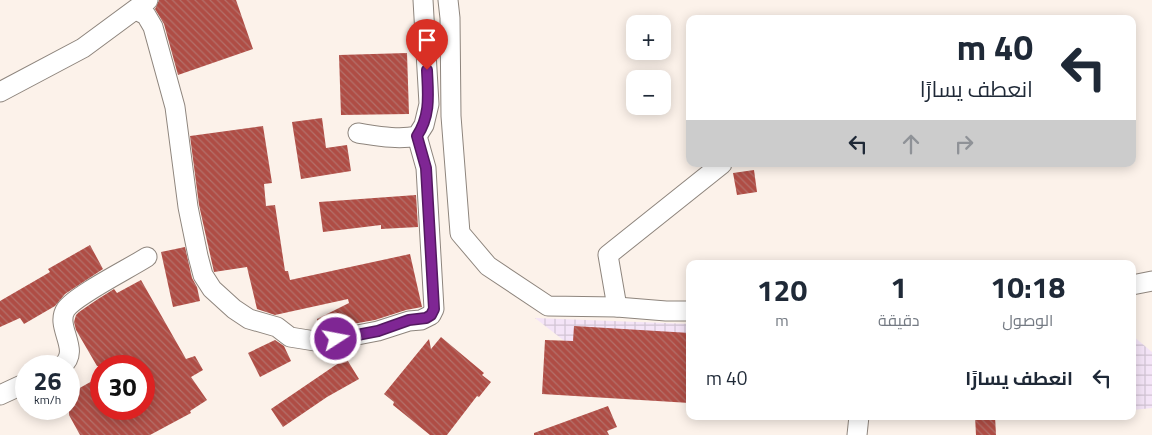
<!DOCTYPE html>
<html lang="ar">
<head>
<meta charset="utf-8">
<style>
	body { margin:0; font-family:"Titillium Web",Cairo,sans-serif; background:#f6f6f7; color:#1f2937; direction:rtl; height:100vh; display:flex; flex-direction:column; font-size:19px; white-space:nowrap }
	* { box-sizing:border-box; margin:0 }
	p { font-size:16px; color:#747a83 }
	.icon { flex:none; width:28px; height:28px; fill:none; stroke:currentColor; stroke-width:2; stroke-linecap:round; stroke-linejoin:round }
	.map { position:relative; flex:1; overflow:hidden; direction:ltr }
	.details { position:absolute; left:686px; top:260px; width:450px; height:160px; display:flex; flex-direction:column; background:#fff; border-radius:10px; box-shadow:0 2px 12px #0003; direction:rtl }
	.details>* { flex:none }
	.hud { position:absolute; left:686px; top:15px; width:450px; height:152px; border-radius:10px; box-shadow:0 2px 12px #0003; direction:rtl; background:#fff; color:#1f2937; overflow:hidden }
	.buttons { position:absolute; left:626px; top:15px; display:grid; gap:10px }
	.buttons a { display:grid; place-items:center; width:45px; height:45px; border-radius:10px; background:#fff; box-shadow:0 2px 12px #0003; font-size:25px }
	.speed { position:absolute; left:15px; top:355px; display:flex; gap:10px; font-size:25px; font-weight:700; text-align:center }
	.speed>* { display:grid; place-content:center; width:65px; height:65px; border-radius:50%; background:#fff; box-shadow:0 2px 12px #0003; line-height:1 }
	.speed small { font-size:12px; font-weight:400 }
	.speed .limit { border:8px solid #d22; background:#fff; color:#111 }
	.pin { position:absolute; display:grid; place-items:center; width:42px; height:42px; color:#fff; margin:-51px -21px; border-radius:50% 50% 50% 0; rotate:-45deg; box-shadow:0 0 5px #0007 }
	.pin .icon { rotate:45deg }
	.me { position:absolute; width:55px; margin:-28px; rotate:79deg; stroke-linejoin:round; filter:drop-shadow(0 0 4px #0008) }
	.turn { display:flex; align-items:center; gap:18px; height:105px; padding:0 20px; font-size:22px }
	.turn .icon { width:65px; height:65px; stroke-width:2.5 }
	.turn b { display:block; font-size:35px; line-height:42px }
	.lanes { display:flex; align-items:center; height:48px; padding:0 20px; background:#0003; justify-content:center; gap:25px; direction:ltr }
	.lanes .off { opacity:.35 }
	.eta { display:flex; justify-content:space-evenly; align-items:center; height:85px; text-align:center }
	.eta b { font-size:30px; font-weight:700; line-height:35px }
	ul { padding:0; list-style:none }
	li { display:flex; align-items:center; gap:15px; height:65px; padding:0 20px }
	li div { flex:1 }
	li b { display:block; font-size:19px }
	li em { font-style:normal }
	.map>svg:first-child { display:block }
</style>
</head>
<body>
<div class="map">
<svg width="1152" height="435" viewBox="0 0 1152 435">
	<defs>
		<pattern id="industrial-grid" width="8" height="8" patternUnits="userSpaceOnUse" patternTransform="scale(1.25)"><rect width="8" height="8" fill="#f4e4f7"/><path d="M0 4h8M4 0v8" fill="none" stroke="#d2c4d4"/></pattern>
		<pattern id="building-back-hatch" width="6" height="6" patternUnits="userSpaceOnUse" patternTransform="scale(1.25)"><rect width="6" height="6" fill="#af4d45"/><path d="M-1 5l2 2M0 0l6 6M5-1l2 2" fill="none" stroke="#b4706a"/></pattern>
	</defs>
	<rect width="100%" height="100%" fill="#fcf2ea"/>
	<g fill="url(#industrial-grid)">
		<polygon points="535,318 690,324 690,400 631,393"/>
		<polygon points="1133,336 1152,352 1152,408 1133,410"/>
	</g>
	<g fill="url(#building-back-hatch)">
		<polygon points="159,0 236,0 253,49 178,75 164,24 155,9"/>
		<polygon points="407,53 409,114 341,115 339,55"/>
		<polygon points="322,118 326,148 347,145 351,171 301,179 292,122"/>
		<polygon points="263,126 272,183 264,184 266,206 275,205 285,271 288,271 290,280 410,254 422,307 406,310 375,320 319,330 317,319 349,303 348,299 275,315 257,309 247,267 214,272 199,205 190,136"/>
		<polygon points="754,170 757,192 737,195 733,173"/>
		<polygon points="416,195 418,227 381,229 381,225 323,232 319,202"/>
		<polygon points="90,245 103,269 65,294 55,306 24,324 20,318 0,327 0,301 50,272 48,269"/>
		<polygon points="185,247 192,278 197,287 200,301 173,307 161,252"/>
		<polygon points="141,280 186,359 195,356 203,370 191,377 207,400 190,411 191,413 150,435 80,435 69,415 69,394 101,376 101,409 144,409 144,366 97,366 76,330 74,322 76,315 79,312 98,299 114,289 117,293"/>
		<polygon points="574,326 690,333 690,403 542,394 545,340 573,341"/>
		<polygon points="441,337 484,373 482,375 491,382 479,397 477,396 447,435 430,435 393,405 394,402 384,394 429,339 431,349"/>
		<polygon points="275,340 284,346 291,361 260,377 248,353"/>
		<polygon points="346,358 359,379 327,397 283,427 271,409"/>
		<polygon points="608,406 617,427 607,431 609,435 534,435 534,433"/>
		<polygon points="975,416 995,416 996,435 976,435"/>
	</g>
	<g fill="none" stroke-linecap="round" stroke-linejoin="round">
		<defs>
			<g id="minor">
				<polyline points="448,0 450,18 451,116 460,233 488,266 548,306 617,307 666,311 690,311"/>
				<polyline points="136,10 146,15 153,27 175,107 188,207 198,256 203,275 212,289 234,309 249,319 277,327 290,337 321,342 378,331 409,321 421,320 431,315 434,309 426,168 417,136"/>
				<polyline points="0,92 83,48 148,0"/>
				<path d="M358 133C378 136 398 140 417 136L424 125 429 104 423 0"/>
				<polyline points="1132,285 1152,281"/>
				<polyline points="617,307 608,255 722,164"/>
				<path d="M62 366C82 350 54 327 66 309 76 295 130 268 147 257"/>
				<polyline points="0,395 26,383"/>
				<polyline points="857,435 859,416"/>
			</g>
		</defs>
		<use href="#minor" stroke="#8e857d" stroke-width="21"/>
		<use href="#minor" stroke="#fff" stroke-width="19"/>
	</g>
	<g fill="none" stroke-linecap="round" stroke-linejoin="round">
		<defs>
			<path id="route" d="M336 339 378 331 409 320 426 318 431 315 434 309 426 168 417 136C431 115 428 94 427 70"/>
		</defs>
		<use href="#route" stroke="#531960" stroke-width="12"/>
		<use href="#route" stroke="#7f2694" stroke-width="9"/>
	</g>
</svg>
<div class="buttons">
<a>+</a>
<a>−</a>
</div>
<div class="speed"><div>26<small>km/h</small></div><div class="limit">30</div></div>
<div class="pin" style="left:427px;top:70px;background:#d93025"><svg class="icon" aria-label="arrive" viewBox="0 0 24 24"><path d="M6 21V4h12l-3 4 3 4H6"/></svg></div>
<svg class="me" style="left:336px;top:339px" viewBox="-20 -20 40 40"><circle r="17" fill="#7f2694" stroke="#fff" stroke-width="3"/><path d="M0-11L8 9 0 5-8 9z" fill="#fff"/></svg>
<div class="hud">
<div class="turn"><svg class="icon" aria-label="left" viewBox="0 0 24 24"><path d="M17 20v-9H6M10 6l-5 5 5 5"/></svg><div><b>40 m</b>انعطف يسارًا</div></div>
<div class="lanes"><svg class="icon" aria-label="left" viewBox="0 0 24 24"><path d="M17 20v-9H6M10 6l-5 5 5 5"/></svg><svg class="icon off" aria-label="ahead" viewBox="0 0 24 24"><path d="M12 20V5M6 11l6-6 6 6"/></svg><svg class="icon off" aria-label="right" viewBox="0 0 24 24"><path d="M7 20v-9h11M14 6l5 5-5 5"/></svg></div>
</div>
<section class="details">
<div class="eta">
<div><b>10:18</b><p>الوصول</p></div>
<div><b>1</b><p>دقيقة</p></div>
<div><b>120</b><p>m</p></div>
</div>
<ul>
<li><svg class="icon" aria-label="left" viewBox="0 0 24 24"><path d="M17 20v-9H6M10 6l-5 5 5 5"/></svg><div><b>انعطف يسارًا</b></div><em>40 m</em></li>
</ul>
</section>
</div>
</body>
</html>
